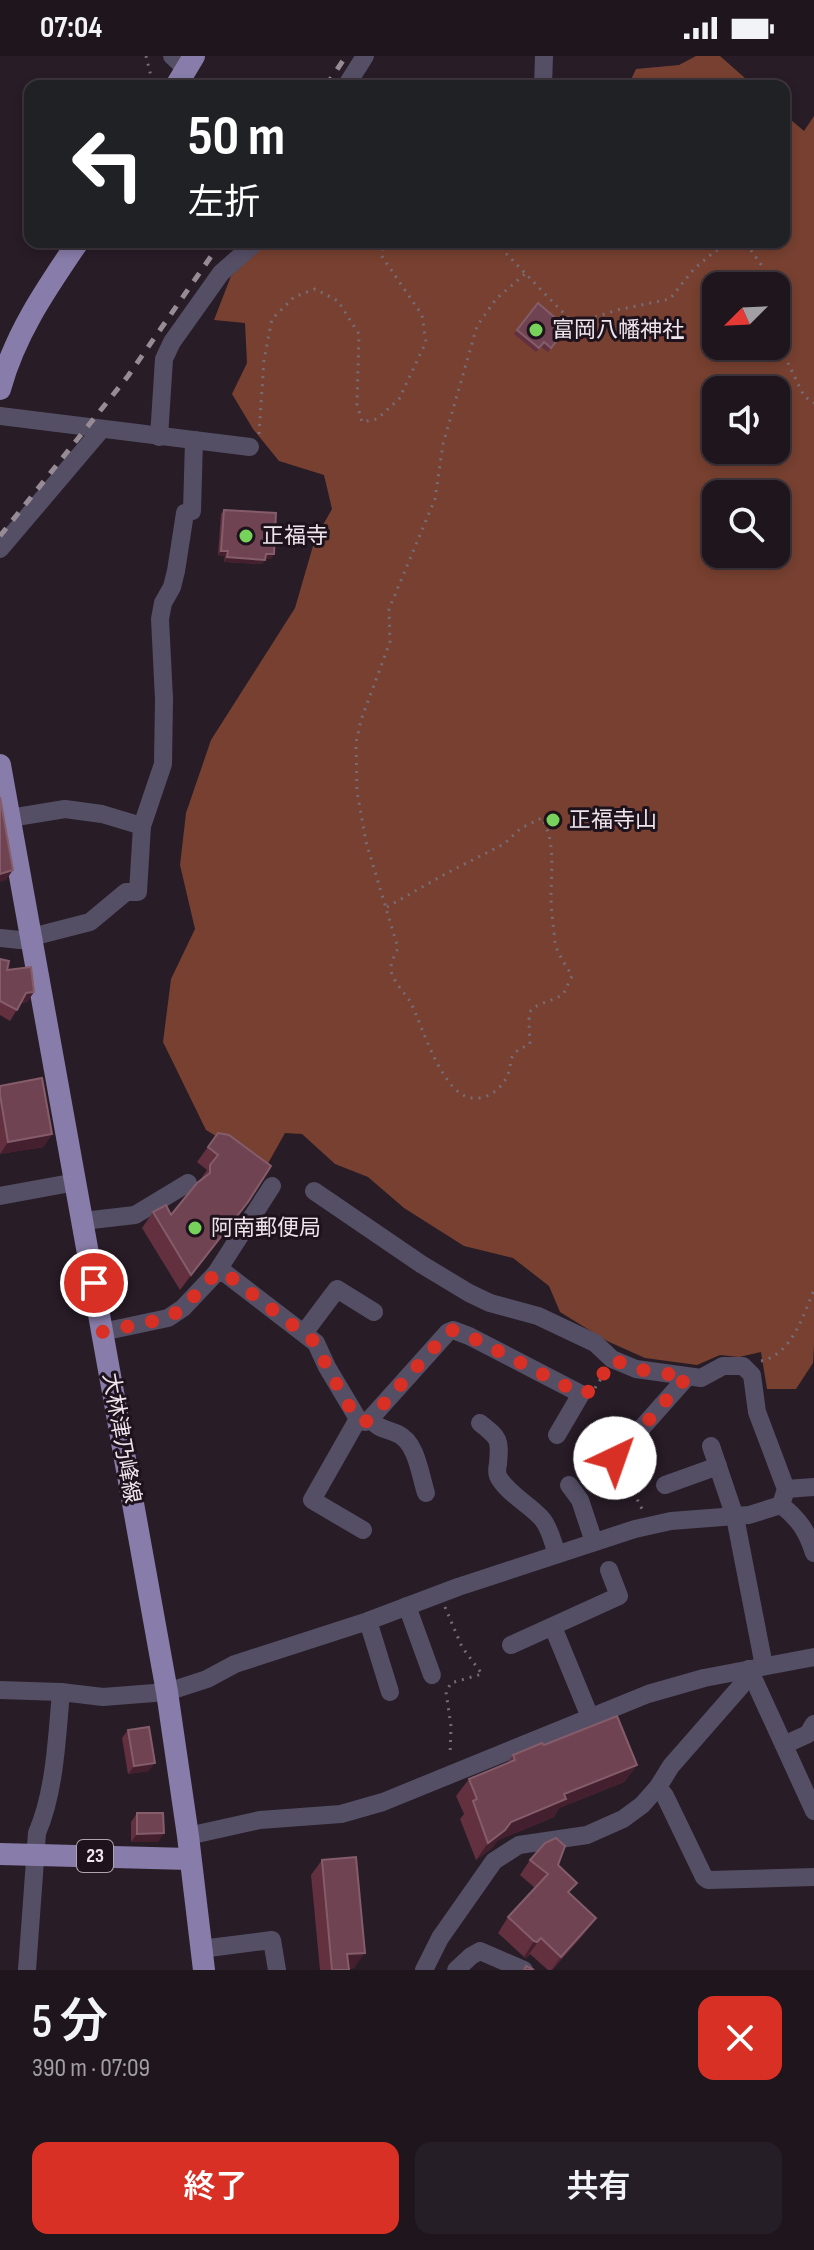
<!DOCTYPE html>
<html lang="ja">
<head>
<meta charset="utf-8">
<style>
	body { margin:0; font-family:"Sofia Sans Condensed","Noto Sans JP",sans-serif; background:#261e26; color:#f1f3f6; height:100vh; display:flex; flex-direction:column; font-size:30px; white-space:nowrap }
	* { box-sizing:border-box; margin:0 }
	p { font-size:26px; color:#a19fa4 }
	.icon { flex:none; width:44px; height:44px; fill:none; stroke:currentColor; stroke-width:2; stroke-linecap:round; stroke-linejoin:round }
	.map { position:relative; height:1914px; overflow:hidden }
	.details { display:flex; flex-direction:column; background:#1e151d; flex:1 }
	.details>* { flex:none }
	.hud { position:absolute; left:24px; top:24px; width:766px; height:168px; border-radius:16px; box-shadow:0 4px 12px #0003,0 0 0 2px #3c343b; background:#202124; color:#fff; overflow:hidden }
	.needle { width:52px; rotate:246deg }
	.fabs { position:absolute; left:702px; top:216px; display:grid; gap:16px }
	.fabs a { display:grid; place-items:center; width:88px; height:88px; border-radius:16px; background:#1e151d; box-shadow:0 4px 12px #0003,0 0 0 2px #3c343b; font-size:40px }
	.pin { position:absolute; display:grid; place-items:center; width:68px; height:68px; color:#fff; margin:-34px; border:4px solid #fff; border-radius:50%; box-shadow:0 2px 8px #0007 }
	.me { position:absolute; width:88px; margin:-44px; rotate:42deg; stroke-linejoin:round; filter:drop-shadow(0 0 6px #0008) }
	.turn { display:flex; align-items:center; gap:28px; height:168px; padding:0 32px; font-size:36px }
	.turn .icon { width:104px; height:104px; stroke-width:2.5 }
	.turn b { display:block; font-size:56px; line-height:68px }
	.round { display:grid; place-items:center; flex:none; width:84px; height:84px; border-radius:16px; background:#261e26 }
	.overview { display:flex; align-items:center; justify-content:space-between; height:136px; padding:0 32px }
	h1 { font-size:48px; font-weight:600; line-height:60px }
	.primary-button { display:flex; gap:16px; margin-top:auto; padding:16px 32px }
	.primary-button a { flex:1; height:92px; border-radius:16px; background:#d93025; color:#fff; font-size:32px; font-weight:600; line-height:92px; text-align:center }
	.primary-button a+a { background:#261e26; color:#f1f3f6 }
	.status { display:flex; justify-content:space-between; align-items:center; height:56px; padding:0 40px; background:#1e151d; direction:ltr }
	.status svg { height:22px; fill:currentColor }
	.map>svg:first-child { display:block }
</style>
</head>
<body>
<div class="status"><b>07:04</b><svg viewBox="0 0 49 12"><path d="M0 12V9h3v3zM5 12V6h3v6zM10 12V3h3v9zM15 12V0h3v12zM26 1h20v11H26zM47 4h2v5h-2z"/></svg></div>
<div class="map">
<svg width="814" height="1914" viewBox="0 0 814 1914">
	<rect width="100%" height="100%" fill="#281c27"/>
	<g fill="#774030" fill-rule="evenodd">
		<polygon points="696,0 720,0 754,30 628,30 636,13 679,9"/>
		<path d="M784 58 804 75 814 60V1289L813 1307 796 1333H767L761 1296 739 1301 720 1299 697 1309 645 1302 607 1285 560 1256 549 1230 513 1202 464 1190 404 1152 368 1121 335 1108 302 1078 285 1077 266 1111 206 1074 163 986 171 923 195 873 180 809 186 757 211 684 295 552 315 483 332 453 324 419 279 405 253 373 232 338 247 307 245 267 214 264 231 220 268 186H784ZM716 230H776V290H716ZM716 334H776V394H716ZM716 438H776V498H716Z"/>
	</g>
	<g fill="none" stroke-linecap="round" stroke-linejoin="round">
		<g stroke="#776c76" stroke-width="3" stroke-dasharray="2 6" stroke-linecap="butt">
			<polyline points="146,0 152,24 151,30"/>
			<polyline points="495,186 574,268 617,254 670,243 693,214 715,195 746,187 762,210 770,230"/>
			<polyline points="776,245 783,261 785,301 804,340 814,347"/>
			<polyline points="259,378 264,304 272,263 294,241 315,233 338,245 359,278 357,348 362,366 377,363 399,343 426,286 422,259 381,199 384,186"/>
			<path d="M387 851 447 817 504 788 521 772 542 762C556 787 551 814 551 842 551 854 554 875 555 886 557 898 566 909 572 920L563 939C525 956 528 945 530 988 524 991 518 993 514 998 510 1003 511 1009 509 1015 505 1029 492 1041 478 1042 444 1047 423 971 411 947 405 937 394 927 391 915 390 907 395 899 398 892L366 786 357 735 356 687 361 664 390 586 389 553 435 443 443 388 477 270 496 243 525 218"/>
			<path d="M761 1305C792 1298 803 1260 814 1234"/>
			<polyline points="595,1332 604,1318"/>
			<polyline points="623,1415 643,1455"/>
			<polyline points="445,1551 462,1591 482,1618 451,1627 446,1636 451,1670 450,1700"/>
		</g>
		<g stroke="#544f65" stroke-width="18">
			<polyline points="172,0 186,13"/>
			<polyline points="346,30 365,0"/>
			<polyline points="543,30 544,0"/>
			<polyline points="0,360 250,391"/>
			<polyline points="159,381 164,303 172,286 221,217 256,186"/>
			<polyline points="0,493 101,374"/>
			<polyline points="10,762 65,753 102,758 142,770"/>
			<polyline points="0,882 20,884 90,866 126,836 138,836 142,770 163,708 164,643 160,563 163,547 172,531 176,515 185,457 192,455 194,384"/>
			<path d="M314 1135 421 1208 469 1237 490 1247 538 1260 595 1287 612 1303 636 1313 701 1322 723 1310H743L752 1319 757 1356 786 1433 781 1449C799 1463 807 1475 814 1497"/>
			<polyline points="0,1140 76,1126"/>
			<polyline points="83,1165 135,1159 188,1127"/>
			<polyline points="216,1217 272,1130"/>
			<polyline points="102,1276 168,1262 183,1252 216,1217 225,1217 316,1287 327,1311 358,1363 365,1366 370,1363 448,1276 453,1274 469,1280 581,1338 557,1379"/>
			<polyline points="304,1277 337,1233 374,1256"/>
			<polyline points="358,1363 312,1444 363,1474"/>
			<path d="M370 1363C378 1373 387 1373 398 1378 417 1387 420 1419 426 1437"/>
			<path d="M480 1367C500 1383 500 1383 498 1408 497 1412 497 1417 498 1420 506 1437 532 1450 543 1464 550 1473 553 1487 557 1498"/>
			<polyline points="598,1389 615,1402 687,1321"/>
			<polyline points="711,1390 735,1461 764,1610"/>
			<polyline points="569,1429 580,1444 594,1486"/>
			<polyline points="665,1429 718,1410"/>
			<polyline points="786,1433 814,1431"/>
			<polyline points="407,1550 432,1619"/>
			<polyline points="368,1565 390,1636"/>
			<polyline points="553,1571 590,1661"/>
			<polyline points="511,1589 619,1540 609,1514"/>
			<polyline points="749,1613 814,1755"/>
			<polyline points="0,1634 61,1636 103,1641 167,1636 207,1623 235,1608 368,1565 458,1531 635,1473 671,1465 749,1459 781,1449"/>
			<polyline points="784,1689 808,1678 814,1668"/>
			<polyline points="658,1731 665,1740 704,1821 708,1824 814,1821"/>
			<polyline points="188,1780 260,1764 341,1758 383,1746 648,1638 704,1622 814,1601"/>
			<polyline points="201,1893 272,1884 277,1914"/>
			<path d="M27 1914 37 1777C55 1736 57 1680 61 1636"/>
			<polyline points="424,1914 440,1882 494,1805 519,1789 587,1779 623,1763 642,1749 658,1731 671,1710 741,1630 749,1613"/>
			<polyline points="456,1914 471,1900 480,1895 524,1914"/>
		</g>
		<g stroke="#887daa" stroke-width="22">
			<polyline points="176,30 194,0"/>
			<path d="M0 333C15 278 46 233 78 186"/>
			<polyline points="0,709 167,1636 188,1780 204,1914"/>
			<polyline points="0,1798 189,1803"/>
		</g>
		<g stroke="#978c96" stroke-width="5" stroke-dasharray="10 10" stroke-linecap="butt">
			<polyline points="326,30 346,0"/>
			<polyline points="0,480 128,320 221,186"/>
		</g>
	</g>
	<g fill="#62303f">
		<polygon points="538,247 554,274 561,279 548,296 541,291 536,296 514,278"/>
		<polygon points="224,454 271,503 266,502 262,508 224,506 225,500 218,499 221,458"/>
		<polygon points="0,903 7,914 34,936 27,946 21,947 10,965 0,959"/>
		<polygon points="0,1030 52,1078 43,1091 0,1098"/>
		<polygon points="218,1077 248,1146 180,1234 142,1172 153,1156 171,1159 200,1124 207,1114 197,1106"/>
		<polygon points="128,1674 149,1715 128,1718 122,1682"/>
		<polygon points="544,1689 637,1709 624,1726 559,1752 554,1761 498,1784 492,1792 476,1804 460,1763 464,1758 456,1740 469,1723 507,1707 513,1699"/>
		<polygon points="137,1757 158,1786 131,1786 131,1766"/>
		<polygon points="322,1804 354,1912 349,1913 349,1914 320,1914 311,1819"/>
		<polygon points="530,1804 558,1809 585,1877 552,1914 548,1914 530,1898 526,1902 524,1901 498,1877 508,1861 535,1832 520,1819"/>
	</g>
	<g fill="#44202e">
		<polygon points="221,495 228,495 225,500 218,499"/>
		<polygon points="266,498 274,498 271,503 263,502"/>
		<polygon points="227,501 265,504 262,508 224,506"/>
		<polygon points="13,814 6,824 0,826 0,818"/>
		<polygon points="34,936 27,946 19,947 26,937"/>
		<polygon points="52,1078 43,1091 0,1098 8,1086"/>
		<polygon points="248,1146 237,1162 180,1234 191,1219"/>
		<polygon points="155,1707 149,1715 128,1718 134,1710"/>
		<polygon points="637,1709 624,1726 559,1752 554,1761 498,1784 492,1792 476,1804 488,1787 511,1766 564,1738"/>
		<polygon points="164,1777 158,1786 131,1786 137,1778"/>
		<polygon points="596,1862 585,1877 551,1914 561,1901"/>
		<polygon points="541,1882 526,1902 524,1901 534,1885"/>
		<polygon points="365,1897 354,1912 336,1914 347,1898"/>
	</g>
	<g fill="#704352" stroke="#845c6a" stroke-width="2">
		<polygon points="538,247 560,266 554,274 561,279 551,292 544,286 539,292 517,274"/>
		<polygon points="224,454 276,457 274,498 266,498 265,504 227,501 228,495 221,495"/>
		<polygon points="0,741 13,814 0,818"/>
		<polygon points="0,903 9,905 7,914 31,911 34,936 26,937 17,954 0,945"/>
		<polygon points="42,1022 52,1078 8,1086 0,1039 0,1030"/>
		<polygon points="218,1077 229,1079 271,1110 248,1146 191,1219 153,1156 166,1149 171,1159 197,1127 210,1117 210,1109 218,1099 208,1091"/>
		<polygon points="617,1660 637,1709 564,1738 566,1743 511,1766 505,1774 488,1787 473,1745 477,1743 469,1723 515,1704 513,1699 542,1687 544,1689"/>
		<polygon points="149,1671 155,1707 134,1710 128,1674"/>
		<polygon points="137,1757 163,1757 164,1777 137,1778"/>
		<polygon points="556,1782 565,1790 558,1809 577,1827 568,1836 596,1862 561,1901 541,1882 537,1886 534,1885 508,1861 548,1818 530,1804 545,1787"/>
		<polygon points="356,1801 365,1897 347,1898 349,1914 332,1914 322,1804"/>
		<polygon points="526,1910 534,1914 524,1914"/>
	</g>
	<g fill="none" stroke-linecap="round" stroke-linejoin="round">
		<polyline stroke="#d93025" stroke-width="14" stroke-dasharray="0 25.2" points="94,1227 102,1276 168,1262 183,1252 216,1217 225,1217 316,1287 327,1311 353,1357 358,1363 365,1366 370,1363 448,1276 453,1274 469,1280 581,1338 594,1334 612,1303 636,1313 687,1321 615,1402"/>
	</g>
	<g fill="#76d25a" stroke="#1e131d" stroke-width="3">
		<circle cx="536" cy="274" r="8"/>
		<circle cx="246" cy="480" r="8"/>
		<circle cx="553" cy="764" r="8"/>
		<circle cx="195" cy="1172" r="8"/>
	</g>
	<g text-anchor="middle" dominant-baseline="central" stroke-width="6" stroke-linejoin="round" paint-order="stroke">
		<rect fill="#1e131d" stroke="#afa5ae" stroke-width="2" x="77" y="1784" width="36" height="32" rx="6"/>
		<g font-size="20" font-weight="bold" fill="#ede4ec">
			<text x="95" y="1800">23</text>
		</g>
		<g font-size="22" fill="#ede4ec" stroke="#1e131d" text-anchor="start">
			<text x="552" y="274">富岡八幡神社</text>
			<text x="262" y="480">正福寺</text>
			<text x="569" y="764">正福寺山</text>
			<text x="211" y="1172">阿南郵便局</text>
		</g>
		<g font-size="22" fill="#ede4ec" stroke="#1e131d">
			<text transform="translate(121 1382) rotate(80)">大林津乃峰線</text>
		</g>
	</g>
</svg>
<div class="fabs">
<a><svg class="needle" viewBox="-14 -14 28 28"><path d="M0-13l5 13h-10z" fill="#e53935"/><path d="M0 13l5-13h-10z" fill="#a19fa4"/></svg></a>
<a><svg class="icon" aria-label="sound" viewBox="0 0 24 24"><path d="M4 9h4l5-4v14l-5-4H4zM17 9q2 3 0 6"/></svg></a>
<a><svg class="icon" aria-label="search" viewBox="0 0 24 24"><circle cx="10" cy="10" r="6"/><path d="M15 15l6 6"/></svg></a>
</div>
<div class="pin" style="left:94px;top:1227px;background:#d93025"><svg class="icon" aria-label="arrive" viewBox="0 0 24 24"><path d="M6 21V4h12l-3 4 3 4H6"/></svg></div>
<svg class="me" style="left:615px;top:1402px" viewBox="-20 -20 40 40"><circle r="19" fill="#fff"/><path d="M0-13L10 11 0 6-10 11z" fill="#d93025"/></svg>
<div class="hud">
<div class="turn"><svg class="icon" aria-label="left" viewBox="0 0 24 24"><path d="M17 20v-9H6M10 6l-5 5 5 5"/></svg><div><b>50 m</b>左折</div></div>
</div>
</div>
<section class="details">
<div class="overview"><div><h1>5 分</h1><p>390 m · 07:09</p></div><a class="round" style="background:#d93025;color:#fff"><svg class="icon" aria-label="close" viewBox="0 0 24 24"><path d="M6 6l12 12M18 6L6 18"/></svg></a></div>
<div class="primary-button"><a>終了</a><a>共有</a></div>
</section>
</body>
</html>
